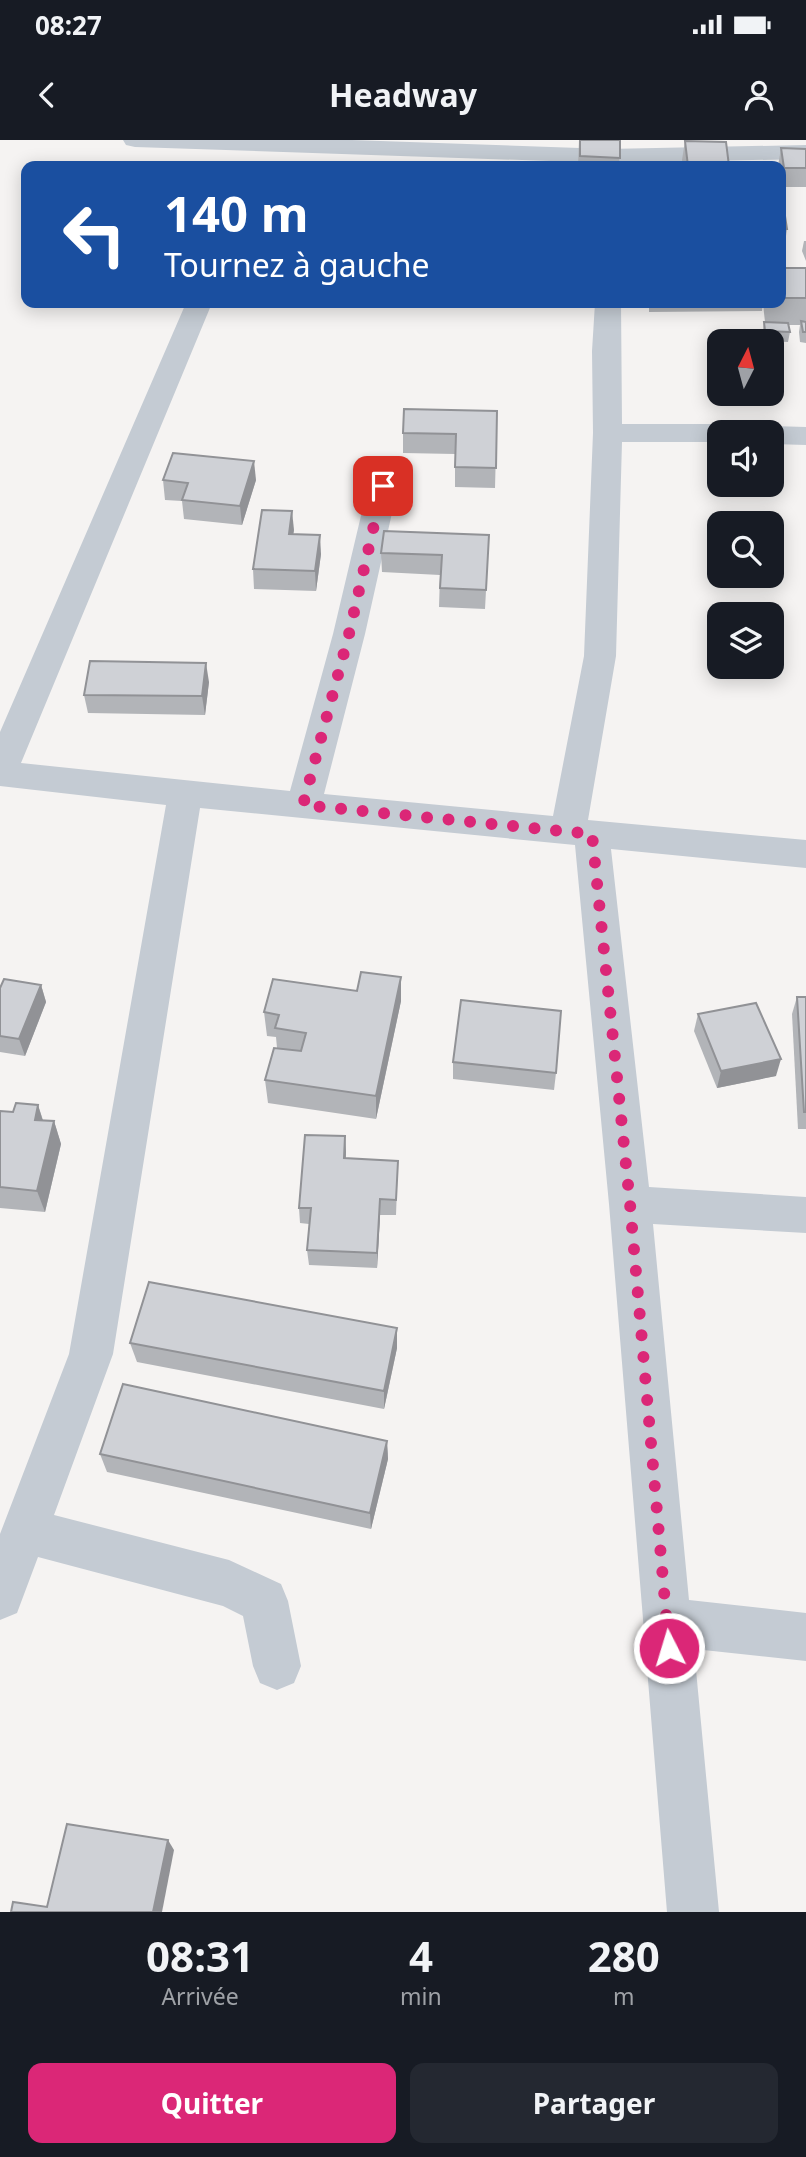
<!DOCTYPE html>
<html lang="fr">
<head>
<meta charset="utf-8">
<style>
	body { margin:0; font-family:"Noto Sans",sans-serif; background:#242831; color:#f1f3f6; height:100vh; display:flex; flex-direction:column; font-size:26px; white-space:nowrap }
	* { box-sizing:border-box; margin:0 }
	p { font-size:23px; color:#9ea1a6 }
	.icon { flex:none; width:38px; height:38px; fill:none; stroke:currentColor; stroke-width:2; stroke-linecap:round; stroke-linejoin:round }
	.map { position:relative; height:1772px; overflow:hidden }
	.side { display:flex; flex-direction:column; background:#171b24; flex:1 }
	.side>* { flex:none }
	.guide { position:absolute; left:21px; top:21px; width:765px; height:147px; border-radius:14px; box-shadow:0 4px 18px #0003; background:#1a4fa0; color:#fff; overflow:hidden }
	.needle { width:46px; rotate:6deg }
	.tools { position:absolute; left:707px; top:189px; display:grid; gap:14px }
	.tools a { display:grid; place-items:center; width:77px; height:77px; border-radius:14px; background:#171b24; box-shadow:0 4px 18px #0003; font-size:35px }
	.pin { position:absolute; display:grid; place-items:center; width:60px; height:60px; color:#fff; margin:-30px; border-radius:14px; box-shadow:0 4px 10px #0006 }
	.me { position:absolute; width:77px; margin:-38px; rotate:355deg; stroke-linejoin:round; filter:drop-shadow(0 0 5px #0008) }
	.turn { display:flex; align-items:center; gap:24px; height:147px; padding:0 28px; font-size:32px }
	.turn .icon { width:91px; height:91px; stroke-width:2.5 }
	.turn b { display:block; font-size:49px; line-height:60px }
	.eta { display:flex; justify-content:space-evenly; align-items:center; height:119px; text-align:center }
	.eta b { font-size:42px; font-weight:700; line-height:49px }
	.action { display:flex; gap:14px; margin-top:auto; padding:14px 28px }
	.action a { flex:1; height:80px; border-radius:14px; background:#db2777; color:#fff; font-size:28px; font-weight:700; line-height:80px; text-align:center }
	.action a+a { background:#242831; color:#f1f3f6 }
	.status { display:flex; justify-content:space-between; align-items:center; height:49px; padding:0 35px; background:#171b24; direction:ltr }
	.status svg { height:19px; fill:currentColor }
	header { display:flex; justify-content:space-between; align-items:center; height:91px; padding:0 28px; background:#171b24; font-size:32px; font-weight:700 }
	.map>svg:first-child { display:block }
</style>
</head>
<body>
<div class="status"><b>08:27</b><svg viewBox="0 0 49 12"><path d="M0 12V9h3v3zM5 12V6h3v6zM10 12V3h3v9zM15 12V0h3v12zM26 1h20v11H26zM47 4h2v5h-2z"/></svg></div>
<header><svg class="icon" aria-label="back" viewBox="0 0 24 24"><path d="M15 5l-7 7 7 7"/></svg>Headway<svg class="icon" aria-label="person" viewBox="0 0 24 24"><circle cx="12" cy="8" r="4"/><path d="M4 21q1-7 8-7t8 7"/></svg></header>
<div class="map">
<svg width="806" height="1772" viewBox="0 0 806 1772">
	<rect width="100%" height="100%" fill="#f5f3f2"/>
	<g fill="none" stroke-linecap="round" stroke-linejoin="round">
		<g fill="#c4cbd3" fill-rule="evenodd">
			<polygon points="123,0 352,0 608,9 806,5 806,19 608,23 135,7 126,5"/>
			<polygon points="186,163 212,163 21,623 290,651 333,494 368,346 372,339 383,336 394,339 398,346 365,494 324,654 553,676 584,516 593,293 592,211 595,163 621,163 622,284 719,284 729,287 733,292 719,292 719,302 622,302 616,516 588,680 806,700 806,728 611,709 649,1047 806,1057 806,1093 653,1084 689,1460 806,1473 806,1521 694,1509 719,1772 667,1772 609,1064 575,705 200,668 113,1214 54,1375 229,1420 281,1444 288,1461 301,1526 294,1543 277,1550 260,1543 253,1526 243,1476 223,1466 38,1417 17,1473 0,1480 0,1394 69,1214 166,665 0,646 0,592"/>
			<polygon points="772,286 806,287 806,305 772,304 772,292 759,292 762,289"/>
		</g>
	</g>
	<g fill="#b2b4b8">
		<polygon points="579,0 620,0 619,26 578,26"/>
		<polygon points="685,1 729,26 683,26 682,20"/>
		<polygon points="781,8 806,9 806,47 781,47 780,26 778,26"/>
		<polygon points="780,63 787,89 784,109 780,108"/>
		<polygon points="804,101 806,101 806,121 802,111"/>
		<polygon points="780,128 806,128 806,203 800,202 799,192 800,185 789,185 790,192 788,202 763,201 763,192 764,182 765,182 763,164 762,171 649,172 649,163 780,163"/>
		<polygon points="519,163 578,163 520,167"/>
		<polygon points="497,271 495,348 455,347 455,314 403,313 403,293"/>
		<polygon points="163,340 256,340 242,385 184,379 182,361 165,360"/>
		<polygon points="294,390 293,394 321,414 316,451 254,449 253,429"/>
		<polygon points="489,395 485,469 439,467 440,435 382,432 381,413"/>
		<polygon points="209,542 205,575 88,573 84,555"/>
		<polygon points="401,837 401,861 376,979 268,963 265,940 277,908 276,897 267,896 264,872 357,851"/>
		<polygon points="41,845 46,862 25,916 0,912 0,848"/>
		<polygon points="797,857 806,857 806,989 798,989 792,874"/>
		<polygon points="698,874 776,936 717,948 694,891"/>
		<polygon points="453,922 556,933 554,950 453,939"/>
		<polygon points="38,965 43,980 54,981 61,1004 45,1072 0,1068 0,971 13,972"/>
		<polygon points="345,996 346,1018 398,1021 396,1075 380,1075 377,1128 309,1125 307,1110 309,1084 300,1083 299,1068"/>
		<polygon points="130,1203 397,1208 384,1269 137,1222"/>
		<polygon points="387,1301 388,1319 371,1389 107,1332 100,1314"/>
	</g>
	<g fill="#919296">
		<polygon points="254,321 256,340 242,385 240,366"/>
		<polygon points="292,371 294,390 290,414 289,394"/>
		<polygon points="320,395 321,414 316,451 315,431"/>
		<polygon points="206,523 209,542 205,575 202,556"/>
		<polygon points="401,837 401,861 376,979 376,956"/>
		<polygon points="41,845 46,862 25,916 19,899"/>
		<polygon points="781,919 776,936 717,948 721,931"/>
		<polygon points="38,965 45,988 35,980"/>
		<polygon points="54,981 61,1004 45,1072 37,1051"/>
		<polygon points="345,996 346,1012 345,1034 344,1018"/>
		<polygon points="380,1059 380,1075 377,1128 377,1113"/>
		<polygon points="397,1188 397,1208 384,1269 384,1251"/>
		<polygon points="387,1301 388,1319 371,1389 370,1373"/>
		<polygon points="168,1700 174,1710 162,1772 153,1772"/>
	</g>
	<g fill="#cfd1d6" stroke="#919296" stroke-width="2">
		<polygon points="580,0 620,0 620,18 580,16"/>
		<polygon points="685,1 726,2 729,26 688,26"/>
		<polygon points="781,8 806,9 806,28 784,28"/>
		<polygon points="780,63 783,63 787,89 780,89"/>
		<rect x="780" y="128" width="26" height="30"/>
		<polygon points="801,181 806,182 806,192 803,192"/>
		<polygon points="764,182 788,183 790,192 765,191"/>
		<polygon points="404,269 497,271 496,328 455,327 456,294 403,293"/>
		<polygon points="173,313 254,321 240,366 182,360 188,343 163,340"/>
		<polygon points="262,370 292,371 289,394 320,395 315,431 253,429"/>
		<polygon points="384,391 489,395 486,450 440,448 442,415 381,413"/>
		<polygon points="90,521 206,523 202,556 84,555"/>
		<polygon points="361,832 401,837 376,956 265,940 274,908 301,911 306,893 275,888 279,875 264,872 273,839 357,851"/>
		<polygon points="4,839 41,845 19,899 0,896 0,848"/>
		<polygon points="797,857 806,857 806,972 804,972"/>
		<polygon points="461,860 561,871 556,933 453,922"/>
		<polygon points="756,863 781,919 721,931 698,874"/>
		<polygon points="16,963 38,965 35,980 54,981 37,1051 0,1047 0,971 13,972"/>
		<polygon points="305,995 345,996 344,1018 398,1021 396,1060 380,1059 377,1113 307,1110 311,1068 299,1068"/>
		<polygon points="149,1142 397,1188 384,1251 130,1203"/>
		<polygon points="123,1244 387,1301 370,1373 100,1314"/>
		<polygon points="67,1684 168,1700 153,1772 11,1772 13,1762 47,1767"/>
	</g>
	<g fill="none" stroke-linecap="round" stroke-linejoin="round">
		<polyline stroke="#db2777" stroke-width="12" stroke-dasharray="0 21.6" points="383,346 349,494 303,665 592,694 630,1064 669,1508"/>
	</g>
</svg>
<div class="tools">
<a><svg class="needle" viewBox="-14 -14 28 28"><path d="M0-13l5 13h-10z" fill="#e53935"/><path d="M0 13l5-13h-10z" fill="#9ea1a6"/></svg></a>
<a><svg class="icon" aria-label="sound" viewBox="0 0 24 24"><path d="M4 9h4l5-4v14l-5-4H4zM17 9q2 3 0 6"/></svg></a>
<a><svg class="icon" aria-label="search" viewBox="0 0 24 24"><circle cx="10" cy="10" r="6"/><path d="M15 15l6 6"/></svg></a>
<a><svg class="icon" aria-label="layers" viewBox="0 0 24 24"><path d="M12 4l9 5-9 5-9-5zM3 14l9 5 9-5"/></svg></a>
</div>
<div class="pin" style="left:383px;top:346px;background:#d93025"><svg class="icon" aria-label="arrive" viewBox="0 0 24 24"><path d="M6 21V4h12l-3 4 3 4H6"/></svg></div>
<svg class="me" style="left:669px;top:1508px" viewBox="-20 -20 40 40"><circle r="17" fill="#db2777" stroke="#fff" stroke-width="3"/><path d="M0-11L8 9 0 5-8 9z" fill="#fff"/></svg>
<div class="guide">
<div class="turn"><svg class="icon" aria-label="left" viewBox="0 0 24 24"><path d="M17 20v-9H6M10 6l-5 5 5 5"/></svg><div><b>140 m</b>Tournez à gauche</div></div>
</div>
</div>
<section class="side">
<div class="eta">
<div><b>08:31</b><p>Arrivée</p></div>
<div><b>4</b><p>min</p></div>
<div><b>280</b><p>m</p></div>
</div>
<div class="action"><a>Quitter</a><a>Partager</a></div>
</section>
</body>
</html>
